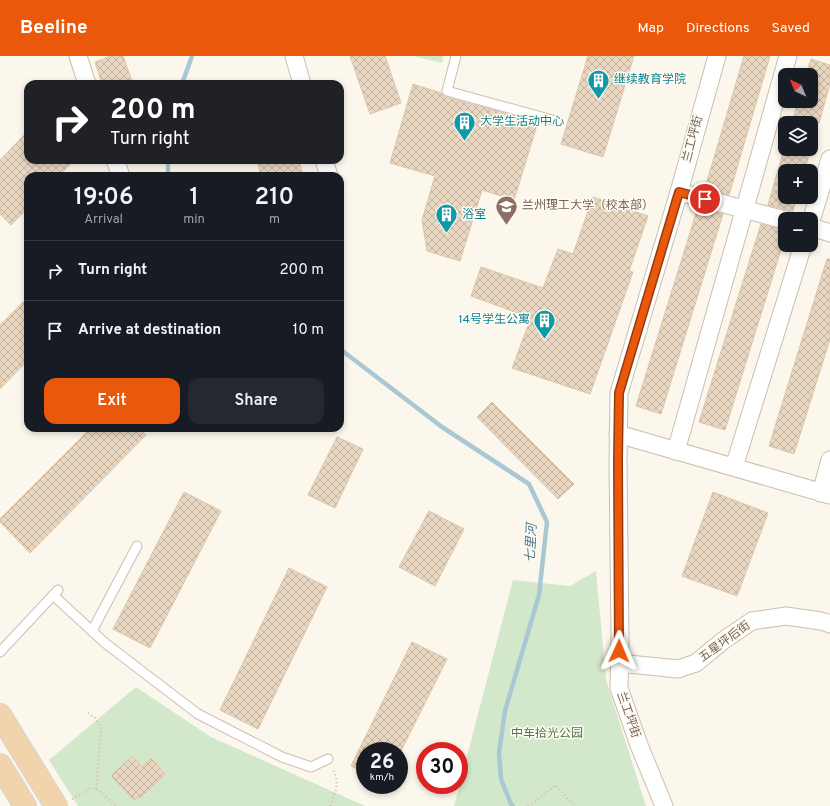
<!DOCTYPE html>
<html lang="en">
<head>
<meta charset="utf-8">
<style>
	body { margin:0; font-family:Overpass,"Noto Sans SC",sans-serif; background:#242831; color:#f1f3f6; height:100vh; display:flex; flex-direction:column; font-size:15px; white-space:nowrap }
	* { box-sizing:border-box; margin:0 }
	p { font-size:13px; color:#9ea1a6 }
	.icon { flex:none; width:22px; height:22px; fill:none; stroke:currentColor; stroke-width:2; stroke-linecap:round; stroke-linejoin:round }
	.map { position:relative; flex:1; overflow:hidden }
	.drawer { position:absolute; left:24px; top:116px; width:320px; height:260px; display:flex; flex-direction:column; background:#171b24; border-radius:12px; box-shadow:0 2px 6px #0003 }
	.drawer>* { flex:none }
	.guide { position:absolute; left:24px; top:24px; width:320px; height:84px; border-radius:12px; box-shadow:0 2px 6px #0003; background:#202124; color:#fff; overflow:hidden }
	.needle { width:26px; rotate:316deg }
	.buttons { position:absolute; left:778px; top:12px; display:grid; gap:8px }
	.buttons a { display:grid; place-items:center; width:40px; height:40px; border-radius:8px; background:#171b24; box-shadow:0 2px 6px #0003; font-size:20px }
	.speed { position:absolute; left:356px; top:686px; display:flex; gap:8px; font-size:20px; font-weight:700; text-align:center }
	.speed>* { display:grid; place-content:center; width:52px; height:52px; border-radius:50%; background:#171b24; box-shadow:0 2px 6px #0003; line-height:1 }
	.speed small { font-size:10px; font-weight:400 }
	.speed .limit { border:6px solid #d22; background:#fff; color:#111 }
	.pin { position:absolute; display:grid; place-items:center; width:34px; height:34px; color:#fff; margin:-17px; border:2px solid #fff; border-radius:50%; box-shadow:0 1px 4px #0007 }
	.me { position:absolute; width:44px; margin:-22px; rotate:1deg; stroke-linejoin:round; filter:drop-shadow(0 0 3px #0008) }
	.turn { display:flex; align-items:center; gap:14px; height:84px; padding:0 20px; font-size:18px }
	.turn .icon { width:52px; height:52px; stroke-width:2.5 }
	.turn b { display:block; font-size:28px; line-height:34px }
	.eta { display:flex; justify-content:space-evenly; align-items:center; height:68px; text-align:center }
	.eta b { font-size:24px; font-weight:600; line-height:28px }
	.action { display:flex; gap:8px; margin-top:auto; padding:8px 20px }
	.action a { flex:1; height:46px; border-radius:12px; background:#ea580c; color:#fff; font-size:16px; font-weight:600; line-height:46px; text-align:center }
	.action a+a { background:#242831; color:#f1f3f6 }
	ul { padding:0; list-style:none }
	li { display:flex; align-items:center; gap:12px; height:60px; padding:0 20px; border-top:1px solid #363941 }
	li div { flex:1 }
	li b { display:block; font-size:15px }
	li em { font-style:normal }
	header { display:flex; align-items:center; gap:24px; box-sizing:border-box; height:56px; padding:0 20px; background:#ea580c; color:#fff }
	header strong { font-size:19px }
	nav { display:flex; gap:22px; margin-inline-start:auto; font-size:14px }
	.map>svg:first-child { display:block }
</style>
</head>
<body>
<header>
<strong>Beeline</strong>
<nav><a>Map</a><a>Directions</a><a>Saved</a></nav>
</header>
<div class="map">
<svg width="830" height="750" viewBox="0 0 830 750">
	<defs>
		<pattern id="building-cross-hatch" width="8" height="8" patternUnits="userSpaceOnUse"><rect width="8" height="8" fill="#e9d7c1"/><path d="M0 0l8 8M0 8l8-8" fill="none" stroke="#c1b29f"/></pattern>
	</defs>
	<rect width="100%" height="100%" fill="#fbf7ec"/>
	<g fill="#d3e8cb">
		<polygon points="413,0 443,0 442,7"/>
		<polygon points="596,515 606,624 646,750 454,750 513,524 570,530"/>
		<polygon points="136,631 211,681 365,750 78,750 49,704"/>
	</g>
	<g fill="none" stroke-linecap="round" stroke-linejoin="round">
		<g stroke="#a9c8d4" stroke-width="4.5">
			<polyline points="182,28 192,0"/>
			<polyline points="168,104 168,120"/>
			<polyline points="340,293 442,371 529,428 547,466 539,539 505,655 499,697 501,723 511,748 513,750"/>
		</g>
	</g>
	<g fill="url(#building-cross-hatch)" stroke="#dfc5a8">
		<polygon points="111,0 123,0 133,28 102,28 95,6"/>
		<polygon points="350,0 385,0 401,47 370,58"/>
		<polygon points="588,0 634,0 603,101 561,88"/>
		<polygon points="744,0 770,0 729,139 705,132"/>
		<polygon points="811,3 830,9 830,28 819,67 792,67 798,45 811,45 811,19 806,19"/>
		<polygon points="413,28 441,37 445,41 538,66 514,144 482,134 460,205 427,195 422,164 435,120 390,107"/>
		<polygon points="28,75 28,104 74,104 59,120 28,120 28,152 11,169 0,158 0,104"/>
		<polygon points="784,93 811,93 804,115 785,115 785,141 797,141 792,157 788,154 768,149"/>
		<polygon points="257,104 299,104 303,120 261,120"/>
		<polygon points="593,141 648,160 629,215 633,216 590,338 512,312 531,262 471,240 481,211 543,232 558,193 573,198"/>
		<polygon points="698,151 723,158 661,358 636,350"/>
		<polygon points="761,168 785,174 785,181 725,374 699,366"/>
		<polygon points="827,203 830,203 830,283 794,398 769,390"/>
		<polygon points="28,241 28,304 0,333 0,269"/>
		<polygon points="492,346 574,428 558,443 477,361"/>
		<polygon points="91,372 139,372 146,379 30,497 0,466 0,463"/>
		<polygon points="337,381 363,393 335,452 308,439"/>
		<polygon points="184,436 221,455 150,592 113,573"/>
		<polygon points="713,436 768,457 737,540 682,520"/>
		<polygon points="429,455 464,473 435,530 399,511"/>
		<polygon points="289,512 327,531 258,673 220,654"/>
		<polygon points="412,586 447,603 401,695 365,695 365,717 351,710"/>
		<polygon points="132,700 142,711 151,702 165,718 140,742 139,740 134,744 111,720"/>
	</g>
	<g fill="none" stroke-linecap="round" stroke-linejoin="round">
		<defs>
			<g id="service">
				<polyline points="456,0 447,35 556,65"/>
				<polyline points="53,539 105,587 198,658 282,701 311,711 328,703"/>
				<polyline points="92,575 137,490"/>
				<polyline points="0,596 58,534"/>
			</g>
			<g id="minor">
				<polyline points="78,0 87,28"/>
				<polyline points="294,0 302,28"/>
				<polyline points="115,104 121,120"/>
				<polyline points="324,104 329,120"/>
				<polyline points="679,136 785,164"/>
				<polyline points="811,165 830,103"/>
				<polyline points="811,171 830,177"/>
				<polyline points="618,378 830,439"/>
				<polyline points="676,395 788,0"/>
				<polyline points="734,411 803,189"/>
				<polyline points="821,437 830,404"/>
				<polyline points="619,607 678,613 696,607 724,584 752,565 786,560 821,565 830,568"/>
				<polyline points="664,750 639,689 619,632 620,582 618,405 619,337 679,136 717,0"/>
			</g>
			<g id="trunk">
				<polyline points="0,659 56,750"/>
				<polyline points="0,709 25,750"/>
			</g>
		</defs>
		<use href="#service" stroke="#cbbfb0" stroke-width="11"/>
		<use href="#minor" stroke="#cbbfb0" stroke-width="19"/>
		<use href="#trunk" stroke="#d8d3ce" stroke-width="24"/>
		<g stroke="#d4c0a9" stroke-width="2.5" stroke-dasharray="1 3" stroke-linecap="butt">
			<polyline points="88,657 95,662 101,672 96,733"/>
			<polyline points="72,743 90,732 99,734 115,750"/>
			<path d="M330 750C336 734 340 729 333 713"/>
			<polyline points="528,750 556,729 574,750"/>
		</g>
		<use href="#service" stroke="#fff" stroke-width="9"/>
		<use href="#minor" stroke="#fff" stroke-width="17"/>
		<use href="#trunk" stroke="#f1d4ab" stroke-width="22"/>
	</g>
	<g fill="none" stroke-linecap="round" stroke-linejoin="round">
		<defs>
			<polyline id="route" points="619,595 618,405 619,337 679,136 705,143"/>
		</defs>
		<use href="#route" stroke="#983908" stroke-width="10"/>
		<use href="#route" stroke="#ea580c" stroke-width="7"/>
	</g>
	<defs>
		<symbol id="building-pin" viewBox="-11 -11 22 30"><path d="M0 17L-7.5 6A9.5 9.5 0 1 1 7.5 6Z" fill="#0f9aa8" stroke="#fefbf3"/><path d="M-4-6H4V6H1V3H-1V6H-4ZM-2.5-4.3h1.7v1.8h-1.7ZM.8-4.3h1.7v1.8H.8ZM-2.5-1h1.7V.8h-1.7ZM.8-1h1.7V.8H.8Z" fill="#fff"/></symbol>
		<symbol id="university-pin" viewBox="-11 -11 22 30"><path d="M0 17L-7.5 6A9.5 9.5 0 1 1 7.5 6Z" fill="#8d6e63" stroke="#fefbf3"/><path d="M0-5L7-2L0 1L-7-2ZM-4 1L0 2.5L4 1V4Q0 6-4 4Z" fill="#fff"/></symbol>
	</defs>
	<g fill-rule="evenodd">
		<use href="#building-pin" x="586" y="12" width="25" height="34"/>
		<use href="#building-pin" x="452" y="54" width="25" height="34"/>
		<use href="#university-pin" x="494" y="138" width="25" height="34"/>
		<use href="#building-pin" x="434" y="146" width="25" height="34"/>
		<use href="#building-pin" x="532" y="252" width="25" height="34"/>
	</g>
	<g text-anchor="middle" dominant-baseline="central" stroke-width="3" stroke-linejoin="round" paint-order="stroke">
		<g font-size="12" fill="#0d838f" stroke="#fefbf3" text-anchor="start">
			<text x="614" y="24">继续教育学院</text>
			<text x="480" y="66">大学生活动中心</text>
			<text x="462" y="159">浴室</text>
			<text x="530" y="264" text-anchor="end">14号学生公寓</text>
		</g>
		<g font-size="12" fill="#756351" stroke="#fefbf3">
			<text transform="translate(693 83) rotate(-75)">兰工坪街</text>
			<text transform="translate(725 586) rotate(-36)">五星坪后街</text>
			<text transform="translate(628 659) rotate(71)">兰工坪街</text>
		</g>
		<g font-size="12" fill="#785e54" stroke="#fefbf3" text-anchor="start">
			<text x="522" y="150">兰州理工大学（校本部）</text>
		</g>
		<g font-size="12" fill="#51794a" stroke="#fefbf3">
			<text x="547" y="678">中车·拾光公园</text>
		</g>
		<g font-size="13" font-style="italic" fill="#4f798c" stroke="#fefbf3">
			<text transform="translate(532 487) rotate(-87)">七里河</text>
		</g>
	</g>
</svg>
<div class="buttons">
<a><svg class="needle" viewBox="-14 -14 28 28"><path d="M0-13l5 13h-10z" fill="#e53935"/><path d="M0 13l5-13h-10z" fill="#9ea1a6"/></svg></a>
<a><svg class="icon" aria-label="layers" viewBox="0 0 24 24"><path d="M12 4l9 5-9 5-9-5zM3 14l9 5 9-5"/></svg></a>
<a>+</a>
<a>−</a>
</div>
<div class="speed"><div>26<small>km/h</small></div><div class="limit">30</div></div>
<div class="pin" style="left:705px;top:143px;background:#d93025"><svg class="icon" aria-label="arrive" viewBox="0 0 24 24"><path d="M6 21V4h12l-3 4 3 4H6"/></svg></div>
<svg class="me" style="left:619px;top:595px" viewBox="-20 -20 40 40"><path d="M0-17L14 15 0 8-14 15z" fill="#ea580c" stroke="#fff" stroke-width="4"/></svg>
<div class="guide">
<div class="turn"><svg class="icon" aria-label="right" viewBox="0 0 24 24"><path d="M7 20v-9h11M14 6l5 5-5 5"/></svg><div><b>200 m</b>Turn right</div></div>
</div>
<section class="drawer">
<div class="eta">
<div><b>19:06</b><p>Arrival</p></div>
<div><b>1</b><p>min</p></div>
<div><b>210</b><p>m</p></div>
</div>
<ul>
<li><svg class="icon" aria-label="right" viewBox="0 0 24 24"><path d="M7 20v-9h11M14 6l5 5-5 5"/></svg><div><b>Turn right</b></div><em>200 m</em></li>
<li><svg class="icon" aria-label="arrive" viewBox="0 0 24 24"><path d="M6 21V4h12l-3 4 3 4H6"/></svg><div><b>Arrive at destination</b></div><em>10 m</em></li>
</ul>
<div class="action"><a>Exit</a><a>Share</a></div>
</section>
</div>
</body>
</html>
